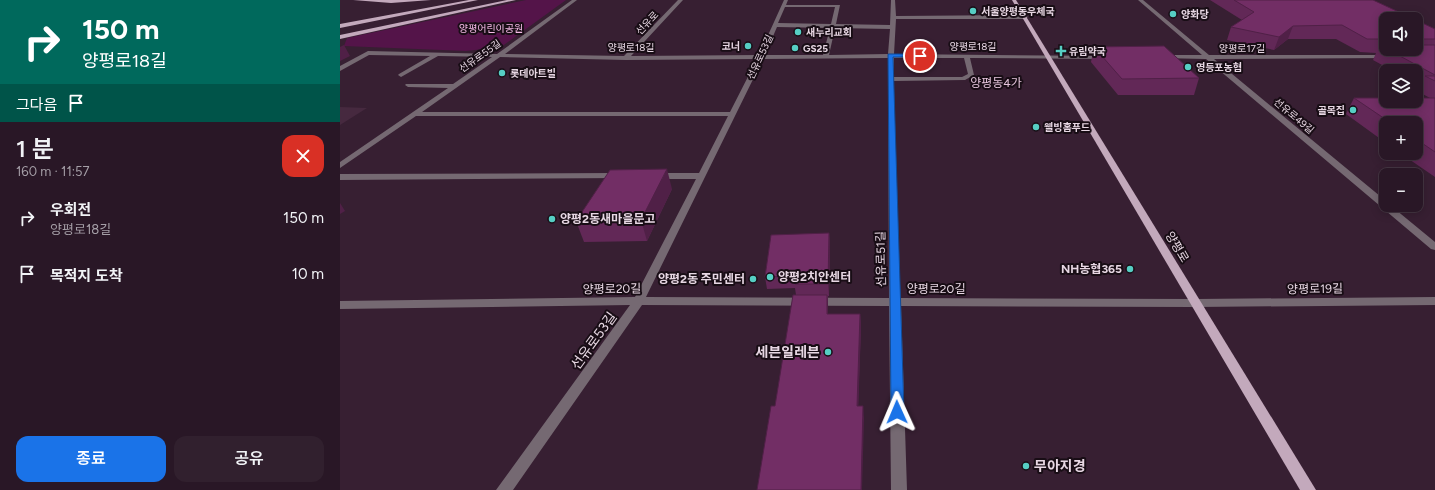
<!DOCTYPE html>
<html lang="ko">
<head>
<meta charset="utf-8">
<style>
	body { margin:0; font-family:Figtree,"Noto Sans KR",sans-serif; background:#31202e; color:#f1f3f6; height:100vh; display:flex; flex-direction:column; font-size:15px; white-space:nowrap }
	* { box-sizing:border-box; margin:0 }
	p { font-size:13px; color:#a59fa7 }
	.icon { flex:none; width:22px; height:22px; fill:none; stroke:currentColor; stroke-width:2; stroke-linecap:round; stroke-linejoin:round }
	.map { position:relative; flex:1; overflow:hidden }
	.details { display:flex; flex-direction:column; background:#291726; width:340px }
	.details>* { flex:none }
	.hud { background:#00695c; color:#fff; overflow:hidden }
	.buttons { position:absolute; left:1039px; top:12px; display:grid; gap:8px }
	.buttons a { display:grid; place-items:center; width:44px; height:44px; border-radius:8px; background:#291726; box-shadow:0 2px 10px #0003,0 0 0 1px #453643; font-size:20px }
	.pin { position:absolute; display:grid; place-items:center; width:34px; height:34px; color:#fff; margin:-17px; border:2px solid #fff; border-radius:50%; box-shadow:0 1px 4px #0007 }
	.me { position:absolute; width:44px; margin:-22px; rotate:359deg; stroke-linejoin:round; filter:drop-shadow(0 0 3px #0008) }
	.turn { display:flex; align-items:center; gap:14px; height:84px; padding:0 16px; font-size:18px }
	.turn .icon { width:52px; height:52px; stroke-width:2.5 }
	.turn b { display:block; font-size:28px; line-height:34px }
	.then { display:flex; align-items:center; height:38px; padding:0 16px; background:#0003; gap:8px; font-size:15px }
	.round { display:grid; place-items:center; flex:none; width:42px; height:42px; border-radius:12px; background:#31202e }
	.summary { display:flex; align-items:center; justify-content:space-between; height:68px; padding:0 16px }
	h1 { font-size:24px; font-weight:600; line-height:30px }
	.action { display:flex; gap:8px; margin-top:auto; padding:8px 16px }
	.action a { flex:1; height:46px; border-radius:12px; background:#1a73e8; color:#fff; font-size:16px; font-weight:600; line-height:46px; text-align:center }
	.action a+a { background:#31202e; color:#f1f3f6 }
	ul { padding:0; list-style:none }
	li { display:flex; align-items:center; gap:12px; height:56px; padding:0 16px }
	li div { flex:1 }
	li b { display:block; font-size:15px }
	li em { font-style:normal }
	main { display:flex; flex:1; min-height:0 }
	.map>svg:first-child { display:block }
</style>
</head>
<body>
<main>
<section class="details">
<div class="hud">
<div class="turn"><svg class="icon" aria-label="right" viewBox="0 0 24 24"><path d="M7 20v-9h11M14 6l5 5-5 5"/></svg><div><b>150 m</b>양평로18길</div></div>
<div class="then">그다음<svg class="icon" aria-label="arrive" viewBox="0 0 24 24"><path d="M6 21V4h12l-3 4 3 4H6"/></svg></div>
</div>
<div class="summary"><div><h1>1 분</h1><p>160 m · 11:57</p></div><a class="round" style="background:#d93025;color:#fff"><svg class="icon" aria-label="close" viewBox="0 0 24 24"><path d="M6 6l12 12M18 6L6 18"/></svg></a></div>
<ul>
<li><svg class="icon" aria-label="right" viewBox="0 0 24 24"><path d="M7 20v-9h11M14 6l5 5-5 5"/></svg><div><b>우회전</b><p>양평로18길</p></div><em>150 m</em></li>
<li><svg class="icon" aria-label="arrive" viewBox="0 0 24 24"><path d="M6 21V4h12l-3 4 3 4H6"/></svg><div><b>목적지 도착</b></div><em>10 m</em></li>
</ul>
<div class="action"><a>종료</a><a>공유</a></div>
</section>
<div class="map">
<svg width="1095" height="490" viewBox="0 0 1095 490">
	<rect width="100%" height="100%" fill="#371f32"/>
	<polygon fill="#46293f" points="0,107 27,108 0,125"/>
	<polygon fill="#541449" points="186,0 226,0 161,47 126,51 4,46 7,38"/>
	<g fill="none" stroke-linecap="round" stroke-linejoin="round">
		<g fill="#756972" fill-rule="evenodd">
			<path d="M232 0H237L165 54 284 56 338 0H343L291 56 419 55 444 0H448L446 5H500L496 24 550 25 551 0H555L556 16 685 15 688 17 685 19H556L554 54 768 56 769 57 766 59 630 58 634 75 625 80 553 81 560 298 856 299 1095 297V305L856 307 561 306 567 490H551L549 306 302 305 173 490H156L290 305 0 309V301L295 297 356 179H316L312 176 316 173H359L388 116H76L0 168V162L108 88 68 87 65 85 66 84H113L152 57 98 56 61 77 58 75 59 74 90 56 29 55 0 71V66L28 51 157 54ZM445 7H495L491 24 438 23ZM437 27 490 28 483 55H425ZM495 28 550 29 548 54 489 55ZM160 57 286 60 417 59 390 112H82ZM548 58 549 298 306 297 423 59ZM554 58H624L628 74 622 77H553Z"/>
			<polygon points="798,0 803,0 869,55 1050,55 1050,57 1048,58 874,59 1046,201 1046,205 1050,205 1095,242 1095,250 1091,249 866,59 820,58 819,57 822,55 862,55"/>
			<polygon points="278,173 282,176 281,178 0,180 0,174"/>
		</g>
		<g fill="#c3a9bc" fill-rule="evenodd">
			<polygon points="13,0 91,0 51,3"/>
			<polygon points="129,0 138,0 0,28 0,24"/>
			<polygon points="167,0 176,0 0,39 0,35"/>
			<polygon points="672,0 676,0 976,490 960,490"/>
		</g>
	</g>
	<g fill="#622857">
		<polygon points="870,0 1033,0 1046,19 1046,49 1076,49 1076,20 1095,29 1095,177 1060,153 1076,153 1076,123 1046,123 1046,143 1006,114 1014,98 1090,98 1077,91 1080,86 1076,84 1076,71 1053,71 1033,60 1036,53 1020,52 996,39 948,39 934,50 887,40 891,27 902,20"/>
		<polygon points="754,47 859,78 854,95 778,95 751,62"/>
		<polygon points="332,189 307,241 244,242 236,221"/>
		<polygon points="489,233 490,245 489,296 488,296 488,314 520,314 521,327 518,406 524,419 435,406 456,295 455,288 427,289 425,277"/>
	</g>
	<g fill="#502047">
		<polygon points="953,26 948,39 934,50 939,37"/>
		<polygon points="4,45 10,56 0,61 0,47"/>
		<polygon points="327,169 332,189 307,241 301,220"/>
		<polygon points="0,203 5,211 0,214"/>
		<polygon points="489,233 490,245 489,296 488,284"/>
		<polygon points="487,295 488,307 488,327 487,314"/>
		<polygon points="520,314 521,327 518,419 517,406"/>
		<polygon points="523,406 524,419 522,490 521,490"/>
	</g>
	<g fill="#722e65" stroke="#502047">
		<polygon points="894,0 1033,0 1074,19 1046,19 1046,39 1027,39 1002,25 953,26 939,37 891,27 914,12"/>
		<polygon points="1076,20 1095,29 1095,39 1076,39"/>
		<polygon points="1040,45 1046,45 1046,49"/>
		<polygon points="1076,45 1095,45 1095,75 1047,49 1076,49"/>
		<polygon points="824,46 859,78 782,79 754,47"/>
		<polygon points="1085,76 1095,76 1095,81"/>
		<polygon points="1014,98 1046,98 1046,101 1076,101 1076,98 1095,98 1095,152 1076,139 1076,123 1051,123"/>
		<polygon points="327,169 301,220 236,221 270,170"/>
		<polygon points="489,233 488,284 455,284 456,276 425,277 431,235"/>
		<polygon points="453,295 487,295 487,314 520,314 517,406 523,406 521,490 417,490 431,406 435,406"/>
	</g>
	<polygon fill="#1a73e8" stroke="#114b97" points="548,54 580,54 583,56 580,57 553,57 564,412 562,415 557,417 553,415 551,412"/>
	<g fill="#56cec4" stroke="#180d15" stroke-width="1.5">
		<circle cx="633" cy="11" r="4"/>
		<circle cx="833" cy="14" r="4"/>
		<circle cx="458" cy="32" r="4"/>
		<circle cx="408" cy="46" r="4"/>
		<circle cx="455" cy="48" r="4"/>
		<path d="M719 45h4v4h4v4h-4v4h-4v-4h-4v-4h4z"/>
		<circle cx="848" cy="67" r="4"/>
		<circle cx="162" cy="73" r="4"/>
		<circle cx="1013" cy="110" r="4"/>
		<circle cx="696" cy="127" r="4"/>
		<circle cx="212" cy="219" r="4"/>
		<circle cx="790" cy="269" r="4"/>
		<circle cx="430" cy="277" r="4"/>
		<circle cx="413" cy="279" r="4"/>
		<circle cx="488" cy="352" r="4"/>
		<circle cx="686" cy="466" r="4"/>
	</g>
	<g text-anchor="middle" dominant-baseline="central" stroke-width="4" stroke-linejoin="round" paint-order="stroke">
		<g font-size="10" font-weight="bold" fill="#e7d7e3" stroke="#180d15" text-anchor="start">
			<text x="641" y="11">서울양평동우체국</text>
			<text x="841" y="14">양화당</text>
			<text x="466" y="32">새누리교회</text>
			<text x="400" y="46" text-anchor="end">코너</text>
			<text x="463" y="48">GS25</text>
			<text x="729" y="51">유림약국</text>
			<text x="856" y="67">영등포농협</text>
			<text x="170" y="73">롯데아트빌</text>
			<text x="1005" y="110" text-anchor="end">골목집</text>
			<text x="704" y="127">웰빙홈푸드</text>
		</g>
		<g font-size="10" fill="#e7d7e3" stroke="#180d15">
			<text transform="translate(307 23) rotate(-47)">선유로</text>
			<text x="633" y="46">양평로18길</text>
			<text x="291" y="47">양평로18길</text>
			<text x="902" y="48">양평로17길</text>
			<text transform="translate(140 56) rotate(-35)">선유로55길</text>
			<text transform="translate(420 57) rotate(-65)">선유로53길</text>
			<text transform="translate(954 116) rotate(40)">선유로49길</text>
		</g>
		<g font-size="10" fill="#f7bce9" stroke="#180d15">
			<text x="151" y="28">양평어린이공원</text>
		</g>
		<g font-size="12" fill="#e4c4db" stroke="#180d15">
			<text x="656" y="83">양평동4가</text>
		</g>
		<g font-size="12" font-weight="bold" fill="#e7d7e3" stroke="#180d15" text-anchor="start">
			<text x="220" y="219">양평2동새마을문고</text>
			<text x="782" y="269" text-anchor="end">NH농협365</text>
			<text x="438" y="277">양평2치안센터</text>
			<text x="405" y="279" text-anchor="end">양평2동 주민센터</text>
		</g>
		<g font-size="12" fill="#e7d7e3" stroke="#180d15">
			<text transform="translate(837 247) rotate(59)">양평로</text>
			<text transform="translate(541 259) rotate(-91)">선유로51길</text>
			<text transform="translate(272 289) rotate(-1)">양평로20길</text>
			<text x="596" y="289">양평로20길</text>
			<text transform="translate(975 289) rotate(-1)">양평로19길</text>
		</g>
		<g font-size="14" fill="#e7d7e3" stroke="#180d15">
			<text transform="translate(254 341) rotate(-54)">선유로53길</text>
		</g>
		<g font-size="14" font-weight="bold" fill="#e7d7e3" stroke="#180d15" text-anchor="end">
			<text x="480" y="352">세븐일레븐</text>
			<text x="694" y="466" text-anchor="start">무아지경</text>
		</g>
	</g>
</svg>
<div class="buttons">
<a><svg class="icon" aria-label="sound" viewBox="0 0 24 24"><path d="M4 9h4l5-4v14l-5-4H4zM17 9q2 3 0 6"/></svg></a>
<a><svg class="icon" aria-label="layers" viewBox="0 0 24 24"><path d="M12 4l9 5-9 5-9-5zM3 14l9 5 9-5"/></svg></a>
<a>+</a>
<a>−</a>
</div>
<div class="pin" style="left:580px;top:56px;background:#d93025"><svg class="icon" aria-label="arrive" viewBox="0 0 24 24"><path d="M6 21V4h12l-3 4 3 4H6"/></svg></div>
<svg class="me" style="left:557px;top:412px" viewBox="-20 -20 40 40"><path d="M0-17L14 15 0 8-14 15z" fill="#1a73e8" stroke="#fff" stroke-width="4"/></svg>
</div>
</main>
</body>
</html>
